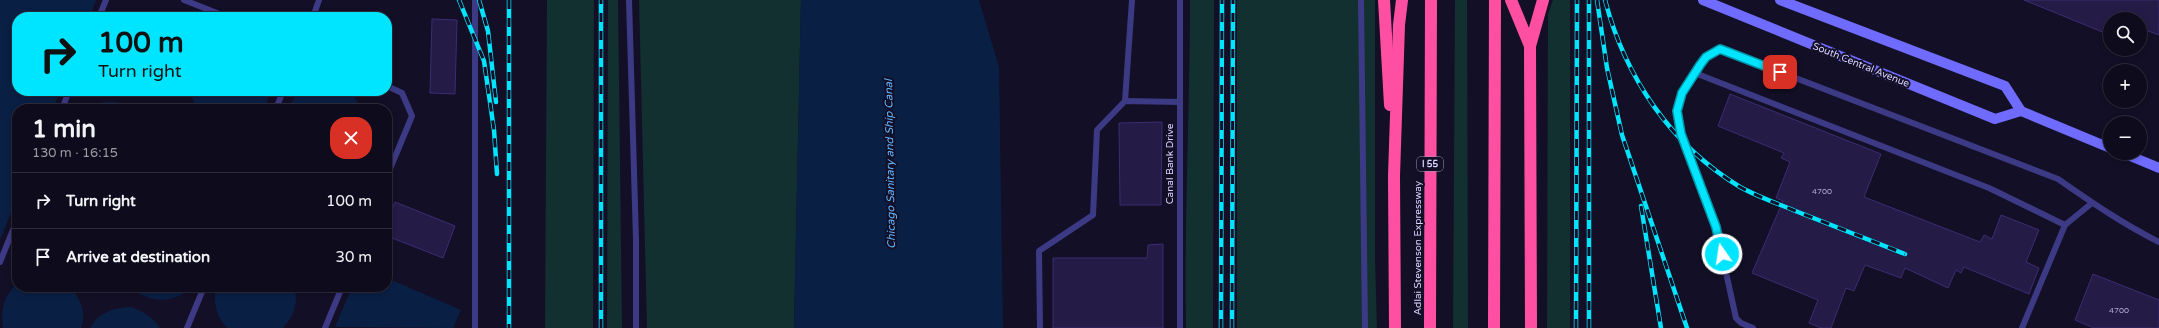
<!DOCTYPE html>
<html lang="en">
<head>
<meta charset="utf-8">
<style>
	body { margin:0; font-family:"Varela Round",sans-serif; background:#171425; color:#f1f3f6; height:100vh; display:flex; flex-direction:column; font-size:15px; white-space:nowrap }
	* { box-sizing:border-box; margin:0 }
	p { font-size:13px; color:#9b9ba3 }
	.icon { flex:none; width:22px; height:22px; fill:none; stroke:currentColor; stroke-width:2; stroke-linecap:round; stroke-linejoin:round }
	.map { position:relative; flex:1; overflow:hidden }
	.sheet { position:absolute; left:12px; top:104px; width:380px; height:188px; display:flex; flex-direction:column; background:#0e0b1c; border-radius:16px; box-shadow:0 2px 6px #0003,0 0 0 1px #2e2b3b }
	.sheet>* { flex:none }
	.hud { position:absolute; left:12px; top:12px; width:380px; height:84px; border-radius:16px; box-shadow:0 2px 6px #0003,0 0 0 1px #2e2b3b; background:#00e5ff; color:#111; overflow:hidden }
	.tools { position:absolute; left:2103px; top:12px; display:grid; gap:8px }
	.tools a { display:grid; place-items:center; width:44px; height:44px; border-radius:50%; background:#0e0b1c; box-shadow:0 2px 6px #0003,0 0 0 1px #2e2b3b; font-size:20px }
	.pin { position:absolute; display:grid; place-items:center; width:34px; height:34px; color:#fff; margin:-17px; border-radius:8px; box-shadow:0 2px 6px #0006 }
	.me { position:absolute; width:44px; margin:-22px; rotate:347deg; stroke-linejoin:round; filter:drop-shadow(0 0 3px #0008) }
	.turn { display:flex; align-items:center; gap:14px; height:84px; padding:0 20px; font-size:18px }
	.turn .icon { width:52px; height:52px; stroke-width:2.5 }
	.turn b { display:block; font-size:28px; line-height:34px }
	.round { display:grid; place-items:center; flex:none; width:42px; height:42px; border-radius:16px; background:#171425 }
	.head { display:flex; align-items:center; justify-content:space-between; height:68px; padding:0 20px }
	h1 { font-size:24px; font-weight:700; line-height:30px }
	ul { padding:0; list-style:none }
	li { display:flex; align-items:center; gap:12px; height:56px; padding:0 20px; border-top:1px solid #2e2b3b }
	li div { flex:1 }
	li b { display:block; font-size:15px }
	li em { font-style:normal }
	.map>svg:first-child { display:block }
</style>
</head>
<body>
<div class="map">
<svg width="2159" height="328" viewBox="0 0 2159 328">
	<rect width="100%" height="100%" fill="#130f26"/>
	<g fill="#12302f">
		<polygon points="547,0 594,0 593,328 545,328"/>
		<polygon points="608,0 618,0 622,328 607,328"/>
		<polygon points="639,0 801,0 794,328 647,328"/>
		<path d="M1190 0H1214L1213 328H1186C1184 219 1190 109 1190 0Z"/>
		<polygon points="1237,0 1375,0 1375,260 1377,328 1237,328"/>
		<polygon points="1455,0 1467,0 1468,328 1453,328"/>
		<polygon points="1553,0 1570,0 1570,328 1547,328 1548,14"/>
	</g>
	<g fill="#0a1f44">
		<polygon points="0,0 96,0 90,17 17,17 17,91 60,91 53,109 17,109 17,198 0,240"/>
		<polygon points="801,0 979,0 999,67 1003,328 794,328"/>
		<polygon points="190,91 271,91 264,109 196,109"/>
		<polygon points="303,91 347,91 354,97 362,109 287,109 294,98"/>
		<polygon points="103,102 116,102 133,109 88,109"/>
		<polygon points="387,278 461,310 453,328 335,327 352,287 387,287"/>
		<path d="M17 284V287H71C80 299 87 313 81 328H3C0 311 4 295 17 284Z"/>
		<path d="M131 287H190C175 305 147 303 131 287Z"/>
		<path d="M216 287H294C299 303 294 316 283 328H227C216 316 213 303 216 287Z"/>
		<path d="M131 307C144 312 152 316 160 328H90C99 312 113 308 131 307Z"/>
	</g>
	<g fill="#241b47" stroke="#3b2d73">
		<polygon points="2024,0 2159,0 2159,35 2140,28 2140,19 2110,19 2110,35"/>
		<polygon points="432,19 457,20 455,94 430,93"/>
		<polygon points="1730,94 1881,154 1864,197 1980,242 1984,235 1992,239 2001,215 2039,230 2026,262 2039,268 2029,294 1964,267 1961,273 1956,270 1948,288 1905,268 1901,278 1865,265 1854,291 1846,288 1831,328 1821,328 1809,323 1818,300 1752,273 1783,201 1776,198 1790,162 1781,158 1784,153 1718,126"/>
		<polygon points="1162,122 1161,205 1120,205 1119,123"/>
		<polygon points="395,202 455,226 443,258 387,236 387,222"/>
		<polygon points="1163,244 1163,328 1053,328 1053,258 1147,258 1148,245"/>
		<polygon points="2093,274 2159,300 2159,328 2094,328 2075,320"/>
	</g>
	<g fill="none" stroke-linecap="round" stroke-linejoin="round">
		<g stroke="#3d3a85" stroke-width="6">
			<polyline points="184,0 227,17"/>
			<polyline points="629,0 636,240 636,328"/>
			<polyline points="1361,0 1365,328"/>
			<polyline points="99,17 106,0"/>
			<polyline points="313,17 319,0"/>
			<polyline points="1695,73 1682,93 1677,111 1681,134 1716,227 1736,318 1741,323 1753,328"/>
			<polyline points="387,86 402,93 412,116 387,176"/>
			<polyline points="1125,101 1132,0"/>
			<polyline points="62,109 69,91"/>
			<polyline points="276,109 283,91"/>
			<path d="M2092 203 2065 225 1989 188 1695 73 1706 57 1720 49 2058 179C2091 202 2123 224 2159 242"/>
			<polyline points="0,262 17,220"/>
			<polyline points="187,328 204,287"/>
			<polyline points="325,328 342,287"/>
			<polyline points="475,328 475,0"/>
			<polyline points="1040,328 1039,251 1093,215 1097,130 1125,101 1180,102"/>
			<polyline points="1180,328 1180,0"/>
			<polyline points="2022,328 2065,225"/>
		</g>
		<g stroke="#6f6bff" stroke-width="10">
			<polyline points="1703,0 1995,119 2021,111"/>
			<polyline points="1780,0 2005,86 2021,111 2110,148"/>
			<polyline points="2123,153 2159,168"/>
		</g>
		<g stroke="#ff4fa3" stroke-width="12">
			<polyline points="1384,0 1390,105"/>
			<polyline points="1511,0 1530,46"/>
			<polyline points="1395,328 1394,176 1399,25 1402,0"/>
			<polyline points="1430,328 1431,0"/>
			<polyline points="1494,328 1495,0"/>
			<polyline points="1531,328 1530,46 1543,0"/>
		</g>
		<defs>
			<g id="rail">
				<polyline points="459,0 484,61 494,130 497,174"/>
				<polyline points="479,0 488,31 496,102"/>
				<polyline points="509,0 509,328"/>
				<polyline points="1597,0 1607,68 1622,135 1687,328"/>
				<path d="M1605 0C1625 77 1671 145 1740 187 1758 197 1779 204 1798 212 1834 226 1870 240 1905 254"/>
				<polyline points="1641,206 1661,328"/>
				<polyline points="601,328 601,0"/>
				<polyline points="1221,328 1222,0"/>
				<polyline points="1232,328 1233,0"/>
				<polyline points="1576,328 1577,0"/>
				<polyline points="1589,328 1589,0"/>
			</g>
		</defs>
		<use href="#rail" stroke="#00e5ff" stroke-width="4.5"/>
		<use href="#rail" stroke="#130f26" stroke-width="3" stroke-dasharray="9" stroke-linecap="butt"/>
	</g>
	<g fill="none" stroke-linecap="round" stroke-linejoin="round">
		<defs>
			<polyline id="route" points="1722,254 1716,227 1681,134 1677,111 1682,93 1700,65 1706,57 1720,49 1780,72"/>
		</defs>
		<use href="#route" stroke="#0095a6" stroke-width="10"/>
		<use href="#route" stroke="#00e5ff" stroke-width="7"/>
	</g>
	<g text-anchor="middle" dominant-baseline="central" stroke-width="4" stroke-linejoin="round" paint-order="stroke">
		<g font-size="8" fill="#aca6d1">
			<text x="1822" y="191">4700</text>
			<text x="2119" y="310">4700</text>
		</g>
		<rect fill="#130f26" stroke="#9e99be" stroke-width="1" x="1417" y="157" width="26" height="14" rx="3"/>
		<g font-size="9" font-weight="bold" fill="#d9d4ff">
			<text x="1430" y="164">I 55</text>
		</g>
		<g font-size="10" fill="#d9d4ff" stroke="#130f26">
			<text transform="translate(1861 65) rotate(22)">South Central Avenue</text>
			<text transform="translate(1170 164) rotate(-90)">Canal Bank Drive</text>
			<text transform="translate(1418 248) rotate(-90)">Adlai Stevenson Expressway</text>
		</g>
		<g font-size="11" font-style="italic" fill="#62b6ff" stroke="#130f26">
			<text transform="translate(890 164) rotate(-91)">Chicago Sanitary and Ship Canal</text>
		</g>
	</g>
</svg>
<div class="tools">
<a><svg class="icon" aria-label="search" viewBox="0 0 24 24"><circle cx="10" cy="10" r="6"/><path d="M15 15l6 6"/></svg></a>
<a>+</a>
<a>−</a>
</div>
<div class="pin" style="left:1780px;top:72px;background:#d93025"><svg class="icon" aria-label="arrive" viewBox="0 0 24 24"><path d="M6 21V4h12l-3 4 3 4H6"/></svg></div>
<svg class="me" style="left:1722px;top:254px" viewBox="-20 -20 40 40"><circle r="17" fill="#00e5ff" stroke="#fff" stroke-width="3"/><path d="M0-11L8 9 0 5-8 9z" fill="#fff"/></svg>
<div class="hud">
<div class="turn"><svg class="icon" aria-label="right" viewBox="0 0 24 24"><path d="M7 20v-9h11M14 6l5 5-5 5"/></svg><div><b>100 m</b>Turn right</div></div>
</div>
<section class="sheet">
<div class="head"><div><h1>1 min</h1><p>130 m · 16:15</p></div><a class="round" style="background:#d93025;color:#fff"><svg class="icon" aria-label="close" viewBox="0 0 24 24"><path d="M6 6l12 12M18 6L6 18"/></svg></a></div>
<ul>
<li><svg class="icon" aria-label="right" viewBox="0 0 24 24"><path d="M7 20v-9h11M14 6l5 5-5 5"/></svg><div><b>Turn right</b></div><em>100 m</em></li>
<li><svg class="icon" aria-label="arrive" viewBox="0 0 24 24"><path d="M6 21V4h12l-3 4 3 4H6"/></svg><div><b>Arrive at destination</b></div><em>30 m</em></li>
</ul>
</section>
</div>
</body>
</html>
